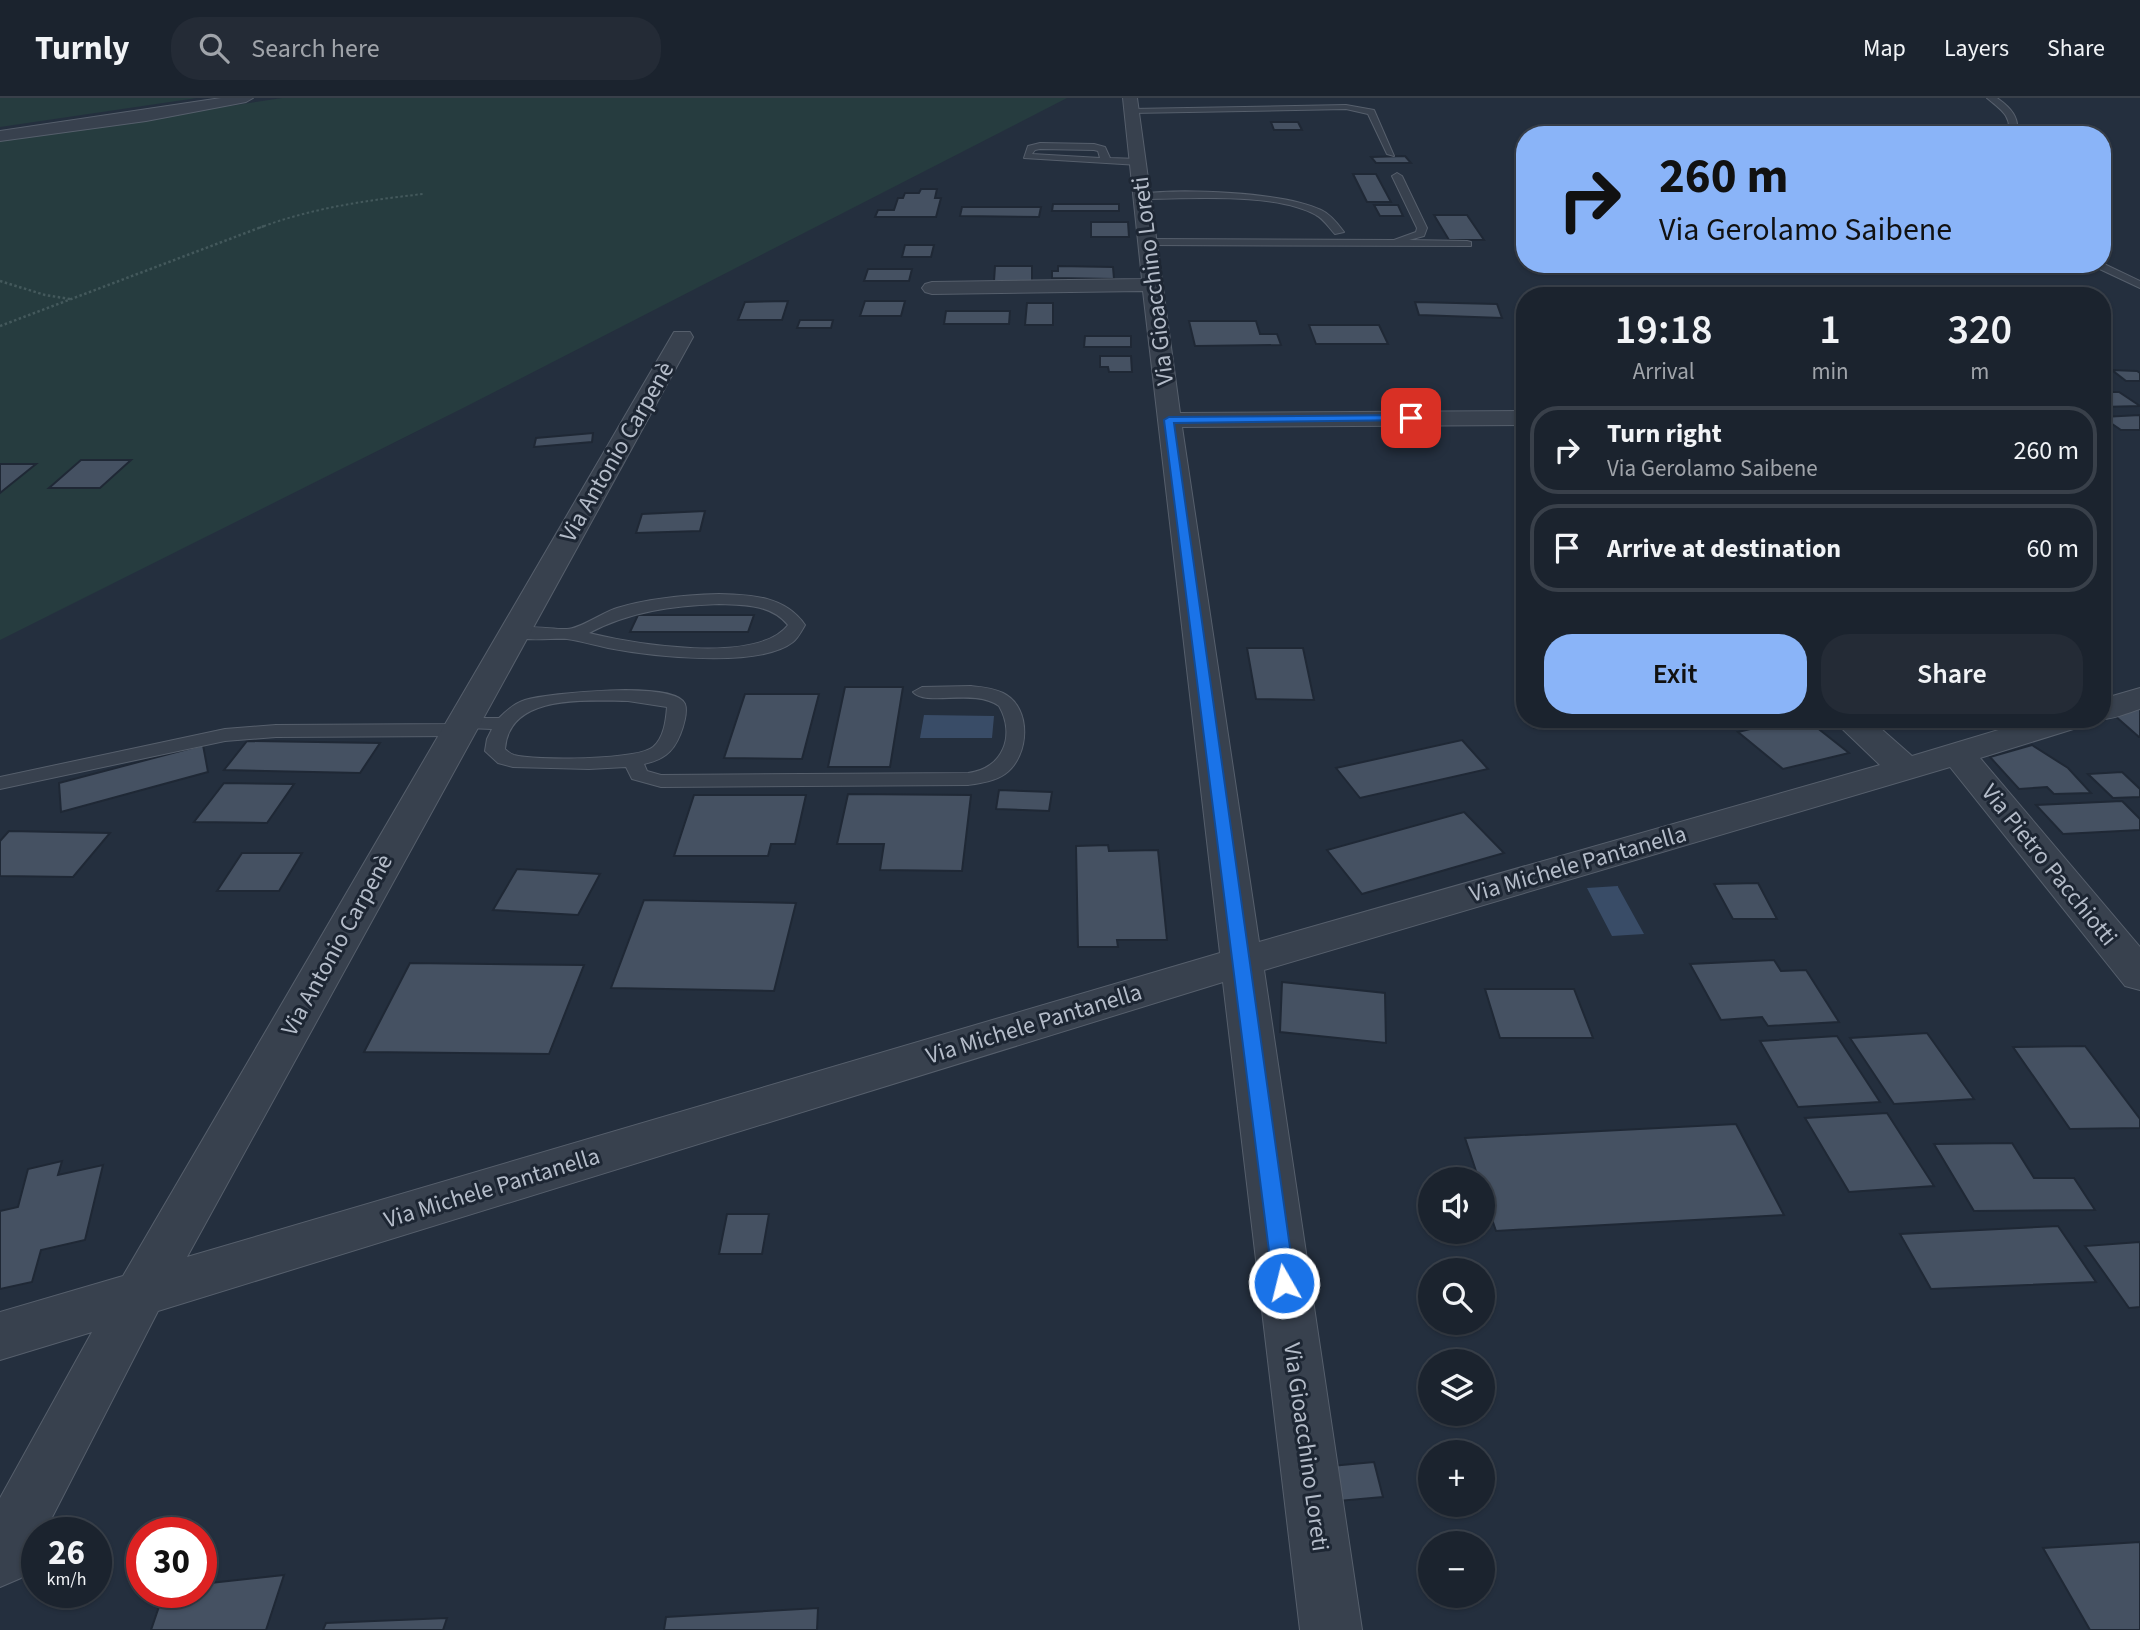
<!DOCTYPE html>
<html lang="en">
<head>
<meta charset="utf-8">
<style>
	body { margin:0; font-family:"Source Sans 3",sans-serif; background:#242b36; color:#f1f3f6; height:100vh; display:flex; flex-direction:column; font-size:26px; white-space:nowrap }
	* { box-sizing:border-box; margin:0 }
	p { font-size:23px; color:#a0a4aa }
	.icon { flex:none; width:38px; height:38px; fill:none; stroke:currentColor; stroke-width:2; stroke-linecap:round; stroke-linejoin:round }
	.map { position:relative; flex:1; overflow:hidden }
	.drawer { position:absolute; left:1516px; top:189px; width:595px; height:441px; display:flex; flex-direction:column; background:#1b232e; border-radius:28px; box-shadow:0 2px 5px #0004,0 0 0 2px #39404a }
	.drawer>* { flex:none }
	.banner { position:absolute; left:1516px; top:28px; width:595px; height:147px; border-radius:28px; box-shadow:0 2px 5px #0004,0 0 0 2px #39404a; background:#8ab4f8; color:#111; overflow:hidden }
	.fabs { position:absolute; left:1418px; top:1069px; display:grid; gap:14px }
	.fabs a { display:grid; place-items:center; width:77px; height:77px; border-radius:50%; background:#1b232e; box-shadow:0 2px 5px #0004,0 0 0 2px #39404a; font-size:35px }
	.speed { position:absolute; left:21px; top:1419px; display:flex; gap:14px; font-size:35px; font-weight:700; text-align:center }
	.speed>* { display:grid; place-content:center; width:91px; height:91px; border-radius:50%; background:#1b232e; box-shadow:0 2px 5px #0004,0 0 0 2px #39404a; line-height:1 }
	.speed small { font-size:18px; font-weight:400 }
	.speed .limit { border:10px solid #d22; background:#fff; color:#111 }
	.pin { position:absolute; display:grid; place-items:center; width:60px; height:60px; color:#fff; margin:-30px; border-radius:14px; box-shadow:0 4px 10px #0006 }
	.me { position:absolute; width:77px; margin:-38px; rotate:352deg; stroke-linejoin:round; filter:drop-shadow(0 0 5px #0008) }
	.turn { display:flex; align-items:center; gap:24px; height:147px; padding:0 28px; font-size:32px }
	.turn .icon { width:91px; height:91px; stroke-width:2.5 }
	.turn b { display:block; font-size:49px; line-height:60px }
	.eta { display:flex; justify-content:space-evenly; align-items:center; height:119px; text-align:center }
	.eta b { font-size:42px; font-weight:600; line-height:49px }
	.cta { display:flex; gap:14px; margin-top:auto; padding:14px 28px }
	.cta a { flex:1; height:80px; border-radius:28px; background:#8ab4f8; color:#111; font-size:28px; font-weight:600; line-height:80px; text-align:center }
	.cta a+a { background:#242b36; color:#f1f3f6 }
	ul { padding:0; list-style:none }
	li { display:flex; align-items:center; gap:21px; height:88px; margin:0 14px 10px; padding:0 14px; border:4px solid #39404a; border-radius:28px }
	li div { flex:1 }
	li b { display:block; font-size:26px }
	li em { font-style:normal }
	header { display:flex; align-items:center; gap:42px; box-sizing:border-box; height:98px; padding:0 35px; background:#1b232e; border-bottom:2px solid #39404a }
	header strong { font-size:33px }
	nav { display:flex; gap:38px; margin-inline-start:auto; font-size:24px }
	.search { width:490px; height:63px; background:#242b36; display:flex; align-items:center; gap:18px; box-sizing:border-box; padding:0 24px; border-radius:28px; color:#a0a4aa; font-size:26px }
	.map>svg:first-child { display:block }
</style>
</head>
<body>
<header>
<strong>Turnly</strong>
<div class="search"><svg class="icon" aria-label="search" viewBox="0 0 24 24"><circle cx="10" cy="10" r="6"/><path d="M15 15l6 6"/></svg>Search here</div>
<nav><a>Map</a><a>Layers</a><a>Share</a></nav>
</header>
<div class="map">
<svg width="2140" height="1532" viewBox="0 0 2140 1532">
	<rect width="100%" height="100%" fill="#242f3e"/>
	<g fill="#263c3f">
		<polygon points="0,0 197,0 0,29"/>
		<polygon points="282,0 1067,0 465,309 0,542 0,43"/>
	</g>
	<g fill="#394c67">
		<polygon points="924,617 994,618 992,640 920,640"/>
		<polygon points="1618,788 1618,789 1644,836 1612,838 1587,790"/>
	</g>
	<g fill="#455162" stroke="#1f2835" stroke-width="2">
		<polygon points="1271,24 1298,24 1302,32 1274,32"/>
		<polygon points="1405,58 1411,65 1376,65 1371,59"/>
		<polygon points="1353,76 1376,76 1391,104 1367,104"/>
		<polygon points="921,91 937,91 935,100 941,100 936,119 875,119 878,112 894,112 898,100 903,100 905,95 919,95"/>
		<polygon points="1053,106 1119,106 1119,113 1052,113"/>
		<polygon points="1374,107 1398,107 1403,118 1380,118"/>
		<polygon points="962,109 1041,109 1039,119 960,118"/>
		<polygon points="1434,117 1467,117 1484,142 1449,142"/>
		<polygon points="1091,124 1128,124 1129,139 1091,139"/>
		<polygon points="905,147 934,147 931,159 902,159"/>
		<polygon points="995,168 1032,168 1032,183 994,183"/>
		<polygon points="1058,168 1113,169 1114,181 1052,180 1052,173 1058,173"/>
		<polygon points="868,171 912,171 909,183 864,183"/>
		<polygon points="788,203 782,222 738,222 745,204"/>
		<polygon points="865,203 905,203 901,218 860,218"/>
		<polygon points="1415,204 1497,206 1502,220 1419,217"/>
		<polygon points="1027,205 1053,205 1053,227 1025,227"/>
		<polygon points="946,213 1010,213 1009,226 944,226"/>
		<polygon points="800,222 833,222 831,230 797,230"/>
		<polygon points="1189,223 1256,223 1260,236 1277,236 1281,247 1195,248"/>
		<polygon points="1309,227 1379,227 1388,246 1316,246"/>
		<polygon points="1085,238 1131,238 1131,249 1084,249"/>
		<polygon points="1100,258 1131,258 1132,274 1109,274 1108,269 1100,269"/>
		<polygon points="2112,272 2137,273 2140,275 2140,283 2126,283"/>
		<polygon points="2102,294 2119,294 2140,308 2102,309"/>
		<polygon points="2140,317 2140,332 2121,332 2102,319"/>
		<polygon points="593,335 592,344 534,349 536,340"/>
		<polygon points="81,362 131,362 100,390 49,390"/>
		<polygon points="0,366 36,366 0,395"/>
		<polygon points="705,413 700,433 636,435 642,416"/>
		<polygon points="638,517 754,517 748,534 630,534"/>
		<polygon points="1247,550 1303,550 1314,602 1256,601"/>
		<polygon points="845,589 903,589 890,669 828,669"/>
		<polygon points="745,596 819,596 802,661 724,660"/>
		<polygon points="2140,610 2140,639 2139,639 2114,617"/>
		<polygon points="1529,621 1584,621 1588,628 1534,630"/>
		<polygon points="1791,621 1806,621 1849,655 1783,671 1738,634"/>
		<polygon points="1462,642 1488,671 1360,700 1336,670"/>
		<polygon points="247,643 380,645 360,675 224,672"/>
		<polygon points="203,647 208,674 61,714 59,685"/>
		<polygon points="2032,647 2068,670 2091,695 2054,696 2047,689 2019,691 1990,659"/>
		<polygon points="2122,674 2140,691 2140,699 2113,700 2088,676"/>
		<polygon points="224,685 294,686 267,725 194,724"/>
		<polygon points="999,692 1052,694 1049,713 996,711"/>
		<polygon points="848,696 971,697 962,773 880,772 884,746 837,746"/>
		<polygon points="694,697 806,697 795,746 771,746 768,758 674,758"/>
		<polygon points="2122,703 2140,721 2140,732 2063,736 2036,707"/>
		<polygon points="1464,714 1504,755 1362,796 1327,752"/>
		<polygon points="9,733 110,735 73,779 0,778 0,743"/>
		<polygon points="1108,747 1109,753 1158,752 1167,842 1117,842 1118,849 1078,849 1076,748"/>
		<polygon points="242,755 302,755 279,793 217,793"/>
		<polygon points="517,771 600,776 578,817 493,812"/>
		<polygon points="1758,785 1777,821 1733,821 1714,786"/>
		<polygon points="644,802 796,805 774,893 611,890"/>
		<polygon points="1774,862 1781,873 1806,872 1839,924 1768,928 1762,919 1721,922 1690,866"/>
		<polygon points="410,865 584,867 549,956 364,954"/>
		<polygon points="1282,884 1385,895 1386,945 1280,934"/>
		<polygon points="1485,891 1574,891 1593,940 1500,940"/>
		<polygon points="1927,935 1974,1001 1894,1006 1850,940"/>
		<polygon points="1837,938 1880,1004 1798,1009 1760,943"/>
		<polygon points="2085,948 2140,1021 2140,1030 2070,1031 2013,949"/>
		<polygon points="1887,1015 1934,1088 1849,1094 1805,1020"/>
		<polygon points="1736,1026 1784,1117 1496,1133 1482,1092 1482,1082 1479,1082 1465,1040"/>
		<polygon points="2012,1045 2034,1080 2074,1080 2095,1112 1974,1113 1934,1046"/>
		<polygon points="62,1063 58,1077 103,1067 85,1142 41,1152 32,1184 0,1191 0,1113 18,1109 28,1071"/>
		<polygon points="727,1116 769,1116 762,1156 719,1156"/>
		<polygon points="2058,1128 2096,1184 1931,1191 1900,1136"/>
		<polygon points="2140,1144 2140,1209 2129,1210 2085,1148"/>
		<polygon points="1374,1364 1383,1399 1338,1403 1331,1368"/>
		<polygon points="2140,1444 2140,1532 2090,1532 2043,1450"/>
		<polygon points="284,1477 266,1532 151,1532 164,1494 201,1494 201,1486"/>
		<polygon points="818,1510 817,1532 664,1532 666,1519"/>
		<polygon points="447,1520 443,1532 323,1532 326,1525"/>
	</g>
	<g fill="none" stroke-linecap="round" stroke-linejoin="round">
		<defs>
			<g id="service">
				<path d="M1987 0H1997C2010 9 2021 20 2016 37H2008C2013 18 2000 11 1987 0Z"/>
				<polygon points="1346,7 1374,12 1394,58 1387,56 1368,16 1346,11 1132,15 1128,13 1132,11"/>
				<path d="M1040 45 1094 46 1105 49 1110 60 1139 61 1144 64 1139 67 1024 60 1028 48ZM1040 51 1094 52 1098 53 1100 60 1032 56 1035 52Z"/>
				<polygon points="1397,75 1402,78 1427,130 1424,138 1409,142 1467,143 1471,144 1471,148 1148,147 1143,144 1148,141 1394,142 1416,134 1417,130 1392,78"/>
				<path d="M1140 96C1180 90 1284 94 1321 112 1330 116 1338 126 1344 134L1335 136C1329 130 1324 121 1316 117 1276 94 1189 101 1143 101L1140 100Z"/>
				<polygon points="2102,165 2140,183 2140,190 2089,166"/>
				<path d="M719 496C752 497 785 498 805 527 802 532 798 540 793 544 759 571 649 558 608 550 594 547 581 543 567 541 552 540 513 545 504 535 514 524 552 532 567 531 580 531 603 514 617 510 650 500 685 497 719 496ZM719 506C744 507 771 506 788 527 757 567 634 546 589 535 631 513 672 508 719 506Z"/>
				<path d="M971 588C981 589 993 590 1003 595 1032 609 1030 658 1005 676 995 683 981 685 968 687L661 689 632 681 626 669 589 671 513 669 498 665 485 653 487 641 492 631 467 630 466 636 459 638 276 639 225 643 0 691V679L225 631 276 627 456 626 457 620H499C507 612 515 605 525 602 548 595 675 582 685 606 688 614 683 630 680 637 673 655 662 662 644 666L647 673 661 677 968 675C1003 671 1016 637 999 608 975 590 926 609 913 594L922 589ZM628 603 667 609C666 622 664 640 653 649 638 662 534 663 514 657 511 656 507 653 505 651 509 595 588 603 628 603Z"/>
			</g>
			<g id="minor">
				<polygon points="1123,0 1137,0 1180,315 1524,313 1524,327 1182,329 1259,844 1880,667 1832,621 1870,621 1912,658 2035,621 2088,621 2083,628 1980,660 2140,849 2140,892 2125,888 1950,669 1264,872 1362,1532 1300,1532 1223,884 158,1213 44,1435 37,1435 37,1450 21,1480 0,1489 0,1400 92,1234 0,1262 0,1214 123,1178 674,234 690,234 693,239 187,1159 1220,855 1143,193 932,196 925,194 922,190 925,186 932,184 1142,181"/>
				<path d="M2140 590V611C2127 615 2112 622 2099 621H2102V601Z"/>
			</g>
			<polygon id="tertiary" points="221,0 253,0 246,4 146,23 0,43 0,33"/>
		</defs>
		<use href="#service" stroke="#565f6c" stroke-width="2"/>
		<use href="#minor" stroke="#565f6c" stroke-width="2"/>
		<use href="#tertiary" stroke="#565f6c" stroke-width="2"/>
		<path stroke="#44595c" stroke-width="2" stroke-dasharray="2.5 2.5" stroke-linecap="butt" d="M259 130C311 110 369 102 423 96"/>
		<g stroke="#44595c" stroke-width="2.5" stroke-dasharray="2.5 2.5" stroke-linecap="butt">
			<polyline points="0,183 45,197 70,201"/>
			<polyline points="0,228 264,128"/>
		</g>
		<use href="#service" fill="#38414e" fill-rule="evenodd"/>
		<use href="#minor" fill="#38414e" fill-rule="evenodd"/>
		<use href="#tertiary" fill="#38414e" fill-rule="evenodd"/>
	</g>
	<polygon fill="#1a73e8" stroke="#114b97" stroke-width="2" points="1411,317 1415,318 1415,322 1174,325 1295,1185 1292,1191 1284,1194 1276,1191 1273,1185 1164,322 1169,319"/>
	<g text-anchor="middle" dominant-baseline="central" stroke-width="6" stroke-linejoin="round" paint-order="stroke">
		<g font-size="24" fill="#b4bcc9" stroke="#1d2633">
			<text transform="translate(1153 183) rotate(-97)">Via Gioacchino Loreti</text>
			<text transform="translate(617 354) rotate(-60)">Via Antonio Carpenè</text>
			<text transform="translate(1578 766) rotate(-16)">Via Michele Pantanella</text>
			<text transform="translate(2049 767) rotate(51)">Via Pietro Pacchiotti</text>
			<text transform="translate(337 847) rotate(-61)">Via Antonio Carpenè</text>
			<text transform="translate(1034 926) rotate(-17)">Via Michele Pantanella</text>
			<text transform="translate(492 1090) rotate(-17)">Via Michele Pantanella</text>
			<text transform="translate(1306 1349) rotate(82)">Via Gioacchino Loreti</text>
		</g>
	</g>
</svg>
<div class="fabs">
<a><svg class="icon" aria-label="sound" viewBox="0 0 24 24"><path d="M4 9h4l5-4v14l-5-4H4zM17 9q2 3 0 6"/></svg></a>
<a><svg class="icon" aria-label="search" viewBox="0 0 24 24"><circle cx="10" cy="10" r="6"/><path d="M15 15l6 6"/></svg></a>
<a><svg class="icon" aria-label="layers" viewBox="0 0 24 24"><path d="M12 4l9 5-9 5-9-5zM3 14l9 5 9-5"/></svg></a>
<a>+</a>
<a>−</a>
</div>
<div class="speed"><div>26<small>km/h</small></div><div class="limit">30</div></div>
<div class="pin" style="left:1411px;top:320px;background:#d93025"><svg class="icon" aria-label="arrive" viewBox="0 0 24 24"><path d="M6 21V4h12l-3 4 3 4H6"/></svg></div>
<svg class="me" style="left:1284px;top:1185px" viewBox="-20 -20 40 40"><circle r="17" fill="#1a73e8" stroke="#fff" stroke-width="3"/><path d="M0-11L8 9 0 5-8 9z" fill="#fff"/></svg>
<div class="banner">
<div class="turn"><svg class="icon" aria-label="right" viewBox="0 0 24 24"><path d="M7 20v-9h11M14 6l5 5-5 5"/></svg><div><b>260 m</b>Via Gerolamo Saibene</div></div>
</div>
<section class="drawer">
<div class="eta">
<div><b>19:18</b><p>Arrival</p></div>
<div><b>1</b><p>min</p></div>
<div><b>320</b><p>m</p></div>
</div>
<ul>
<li><svg class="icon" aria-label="right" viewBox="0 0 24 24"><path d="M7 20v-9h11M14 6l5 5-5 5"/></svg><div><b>Turn right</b><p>Via Gerolamo Saibene</p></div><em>260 m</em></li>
<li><svg class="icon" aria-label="arrive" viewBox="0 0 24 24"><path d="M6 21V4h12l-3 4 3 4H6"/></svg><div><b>Arrive at destination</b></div><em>60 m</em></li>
</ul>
<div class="cta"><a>Exit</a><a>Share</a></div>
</section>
</div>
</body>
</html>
